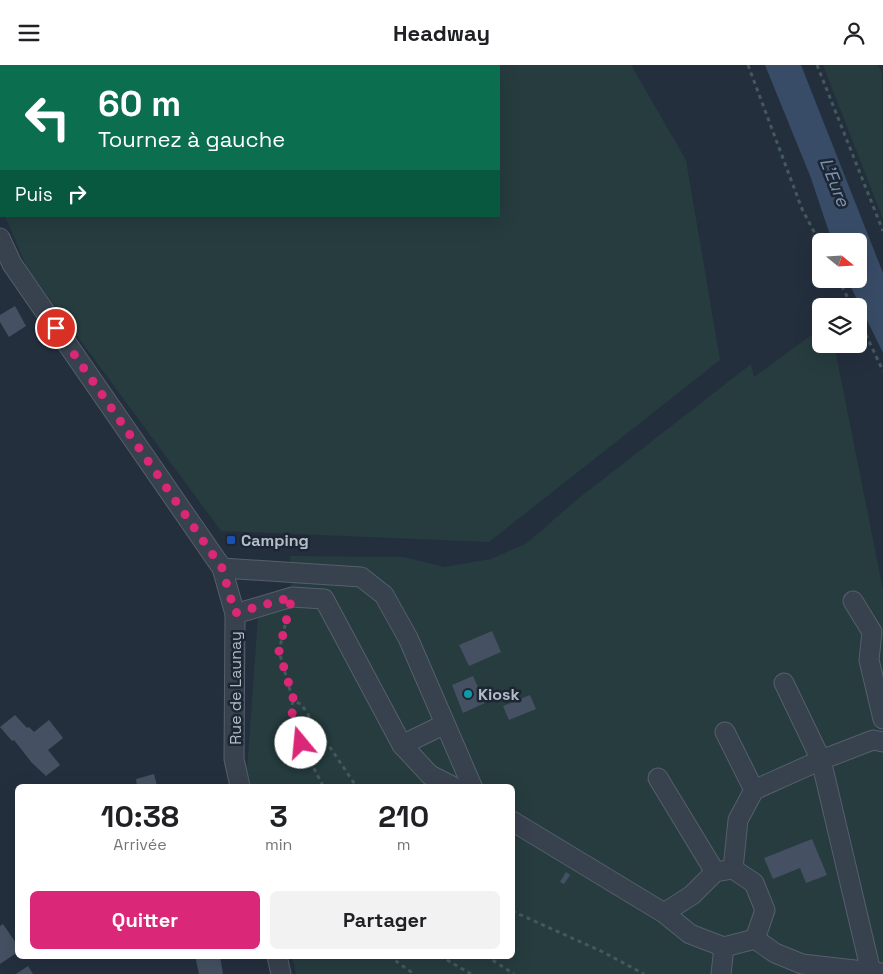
<!DOCTYPE html>
<html lang="fr">
<head>
<meta charset="utf-8">
<style>
	body { margin:0; font-family:"Space Grotesk",sans-serif; background:#f2f2f2; color:#202124; height:100vh; display:flex; flex-direction:column; font-size:19px; white-space:nowrap }
	* { box-sizing:border-box; margin:0 }
	p { font-size:16px; color:#757577 }
	.icon { flex:none; width:28px; height:28px; fill:none; stroke:currentColor; stroke-width:2; stroke-linecap:round; stroke-linejoin:round }
	.map { position:relative; flex:1; overflow:hidden }
	.details { position:absolute; left:15px; top:719px; width:500px; height:175px; display:flex; flex-direction:column; background:#fff; border-radius:8px; box-shadow:0 5px 20px #0002 }
	.details>* { flex:none }
	.top-card { position:absolute; left:0px; top:0px; width:500px; height:152px; box-shadow:0 5px 20px #0002; background:#0b6e4f; color:#fff; overflow:hidden }
	.needle { width:32px; rotate:108deg }
	.fabs { position:absolute; left:812px; top:168px; display:grid; gap:10px }
	.fabs a { display:grid; place-items:center; width:55px; height:55px; border-radius:8px; background:#fff; box-shadow:0 5px 20px #0002; font-size:25px }
	.pin { position:absolute; display:grid; place-items:center; width:42px; height:42px; color:#fff; margin:-21px; border:2px solid #fff; border-radius:50%; box-shadow:0 1px 5px #0007 }
	.me { position:absolute; width:55px; margin:-28px; rotate:343deg; stroke-linejoin:round; filter:drop-shadow(0 0 4px #0008) }
	.turn { display:flex; align-items:center; gap:18px; height:105px; padding:0 15px; font-size:22px }
	.turn .icon { width:65px; height:65px; stroke-width:2.5 }
	.turn b { display:block; font-size:35px; line-height:42px }
	.then { display:flex; align-items:center; height:48px; padding:0 15px; background:#0003; gap:10px; font-size:19px }
	.eta { display:flex; justify-content:space-evenly; align-items:center; height:85px; text-align:center }
	.eta b { font-size:30px; font-weight:600; line-height:35px }
	.button { display:flex; gap:10px; margin-top:auto; padding:10px 15px }
	.button a { flex:1; height:58px; border-radius:8px; background:#db2777; color:#fff; font-size:20px; font-weight:600; line-height:58px; text-align:center }
	.button a+a { background:#f2f2f2; color:#202124 }
	header { display:flex; justify-content:space-between; align-items:center; height:65px; padding:0 15px; background:#fff; font-size:22px; font-weight:600 }
	.map>svg:first-child { display:block }
</style>
</head>
<body>
<header><svg class="icon" aria-label="menu" viewBox="0 0 24 24"><path d="M4 6h16M4 12h16M4 18h16"/></svg>Headway<svg class="icon" aria-label="person" viewBox="0 0 24 24"><circle cx="12" cy="8" r="4"/><path d="M4 21q1-7 8-7t8 7"/></svg></header>
<div class="map">
<svg width="883" height="909" viewBox="0 0 883 909">
	<rect width="100%" height="100%" fill="#242f3e"/>
	<g fill="#263c3f">
		<polygon points="0,0 631,0 686,95 720,295 489,477 221,466 27,203 5,151 499,151 499,1 1,1 1,142"/>
		<polygon points="823,0 878,0 882,8 883,154"/>
		<polygon points="821,263 821,279 834,279 883,525 883,909 296,909 292,891 512,891 512,721 251,721 247,704 258,552 292,540 290,491 404,492 444,502 491,494 527,478 579,433 751,299 754,312"/>
	</g>
	<polygon fill="#394c67" points="765,0 801,0 883,208 883,288 847,214 859,214 859,176 832,176 811,113"/>
	<g fill="#455162">
		<polygon points="15,241 26,261 9,272 0,257 0,250"/>
		<polygon points="492,566 501,587 469,601 459,580"/>
		<polygon points="473,611 485,638 463,648 452,620"/>
		<polygon points="530,630 536,644 509,655 503,641"/>
		<polygon points="15,650 27,663 29,662 34,667 49,655 63,673 48,685 60,700 46,711 32,698 14,675 12,676 0,662"/>
		<polygon points="154,709 157,721 137,721 136,714"/>
		<polygon points="812,774 827,810 806,818 800,803 773,814 764,793"/>
		<polygon points="566,807 570,810 564,819 560,817"/>
		<polygon points="3,859 18,881 18,887 0,899 0,861"/>
		<polygon points="195,891 220,891 223,909 199,909"/>
		<polygon points="28,901 33,909 16,909"/>
	</g>
	<g fill="none" stroke-linecap="round" stroke-linejoin="round">
		<defs>
			<g id="minor">
				<polyline points="0,173 12,199 222,503 235,549 234,694 240,721"/>
				<polyline points="222,503 361,512 384,530 408,573 472,721"/>
				<polyline points="853,536 872,567 869,595 883,654"/>
				<polyline points="235,549 292,532 324,534 402,680 430,710 452,721"/>
				<polyline points="784,618 821,695 871,907"/>
				<polyline points="725,667 754,725"/>
				<polyline points="402,680 445,659"/>
				<polyline points="658,713 715,807"/>
				<polyline points="512,756 664,848 690,869 724,882 755,874 765,845 754,818 733,804 715,807 692,830 664,848"/>
				<polyline points="733,804 738,755 754,725 821,695 873,675 883,677"/>
				<polyline points="755,874 775,888 802,899 881,908"/>
				<polyline points="277,891 281,909"/>
				<polyline points="721,909 724,882"/>
			</g>
		</defs>
		<use href="#minor" stroke="#565f6c" stroke-width="21"/>
		<g stroke="#44595c" stroke-width="3" stroke-dasharray="4 4" stroke-linecap="butt">
			<polyline points="748,0 802,144 821,180"/>
			<polyline points="817,0 883,166"/>
			<polyline points="838,214 852,241"/>
			<polyline points="859,255 883,306"/>
			<polyline points="287,552 279,586 293,636"/>
			<polyline points="323,721 301,678 291,644 293,636 301,639 356,721"/>
			<polyline points="512,846 603,887 644,909"/>
			<polyline points="389,891 414,909"/>
			<polyline points="440,891 471,909"/>
			<polyline points="486,891 514,909"/>
		</g>
		<use href="#minor" stroke="#38414e" stroke-width="19"/>
	</g>
	<g fill="none" stroke-linecap="round" stroke-linejoin="round">
		<polyline stroke="#db2777" stroke-width="9" stroke-dasharray="0 16.2" points="56,263 222,503 235,548 292,532 279,586 294,636 291,644 301,678"/>
	</g>
	<rect fill="#1a4fb4" stroke="#1d2633" stroke-width="2" x="226" y="470" width="10" height="10" rx="2.5"/>
	<circle fill="#0f9aa8" stroke="#1d2633" stroke-width="2" cx="468" cy="629" r="5"/>
	<g text-anchor="middle" dominant-baseline="central" stroke-width="5" stroke-linejoin="round" paint-order="stroke">
		<g font-size="16" font-weight="bold" fill="#b4bcc9" stroke="#1d2633" text-anchor="start">
			<text x="241" y="475">Camping</text>
			<text x="478" y="629">Kiosk</text>
		</g>
		<g font-size="16" fill="#b4bcc9" stroke="#1d2633">
			<text transform="translate(235 623) rotate(-90)">Rue de Launay</text>
		</g>
		<g font-size="18" font-style="italic" fill="#7c92b1" stroke="#1d2633">
			<text transform="translate(835 117) rotate(68)">L'Eure</text>
		</g>
	</g>
</svg>
<div class="fabs">
<a><svg class="needle" viewBox="-14 -14 28 28"><path d="M0-13l5 13h-10z" fill="#e53935"/><path d="M0 13l5-13h-10z" fill="#757577"/></svg></a>
<a><svg class="icon" aria-label="layers" viewBox="0 0 24 24"><path d="M12 4l9 5-9 5-9-5zM3 14l9 5 9-5"/></svg></a>
</div>
<div class="pin" style="left:56px;top:263px;background:#d93025"><svg class="icon" aria-label="arrive" viewBox="0 0 24 24"><path d="M6 21V4h12l-3 4 3 4H6"/></svg></div>
<svg class="me" style="left:301px;top:678px" viewBox="-20 -20 40 40"><circle r="19" fill="#fff"/><path d="M0-13L10 11 0 6-10 11z" fill="#db2777"/></svg>
<div class="top-card">
<div class="turn"><svg class="icon" aria-label="left" viewBox="0 0 24 24"><path d="M17 20v-9H6M10 6l-5 5 5 5"/></svg><div><b>60 m</b>Tournez à gauche</div></div>
<div class="then">Puis<svg class="icon" aria-label="right" viewBox="0 0 24 24"><path d="M7 20v-9h11M14 6l5 5-5 5"/></svg></div>
</div>
<section class="details">
<div class="eta">
<div><b>10:38</b><p>Arrivée</p></div>
<div><b>3</b><p>min</p></div>
<div><b>210</b><p>m</p></div>
</div>
<div class="button"><a>Quitter</a><a>Partager</a></div>
</section>
</div>
</body>
</html>
